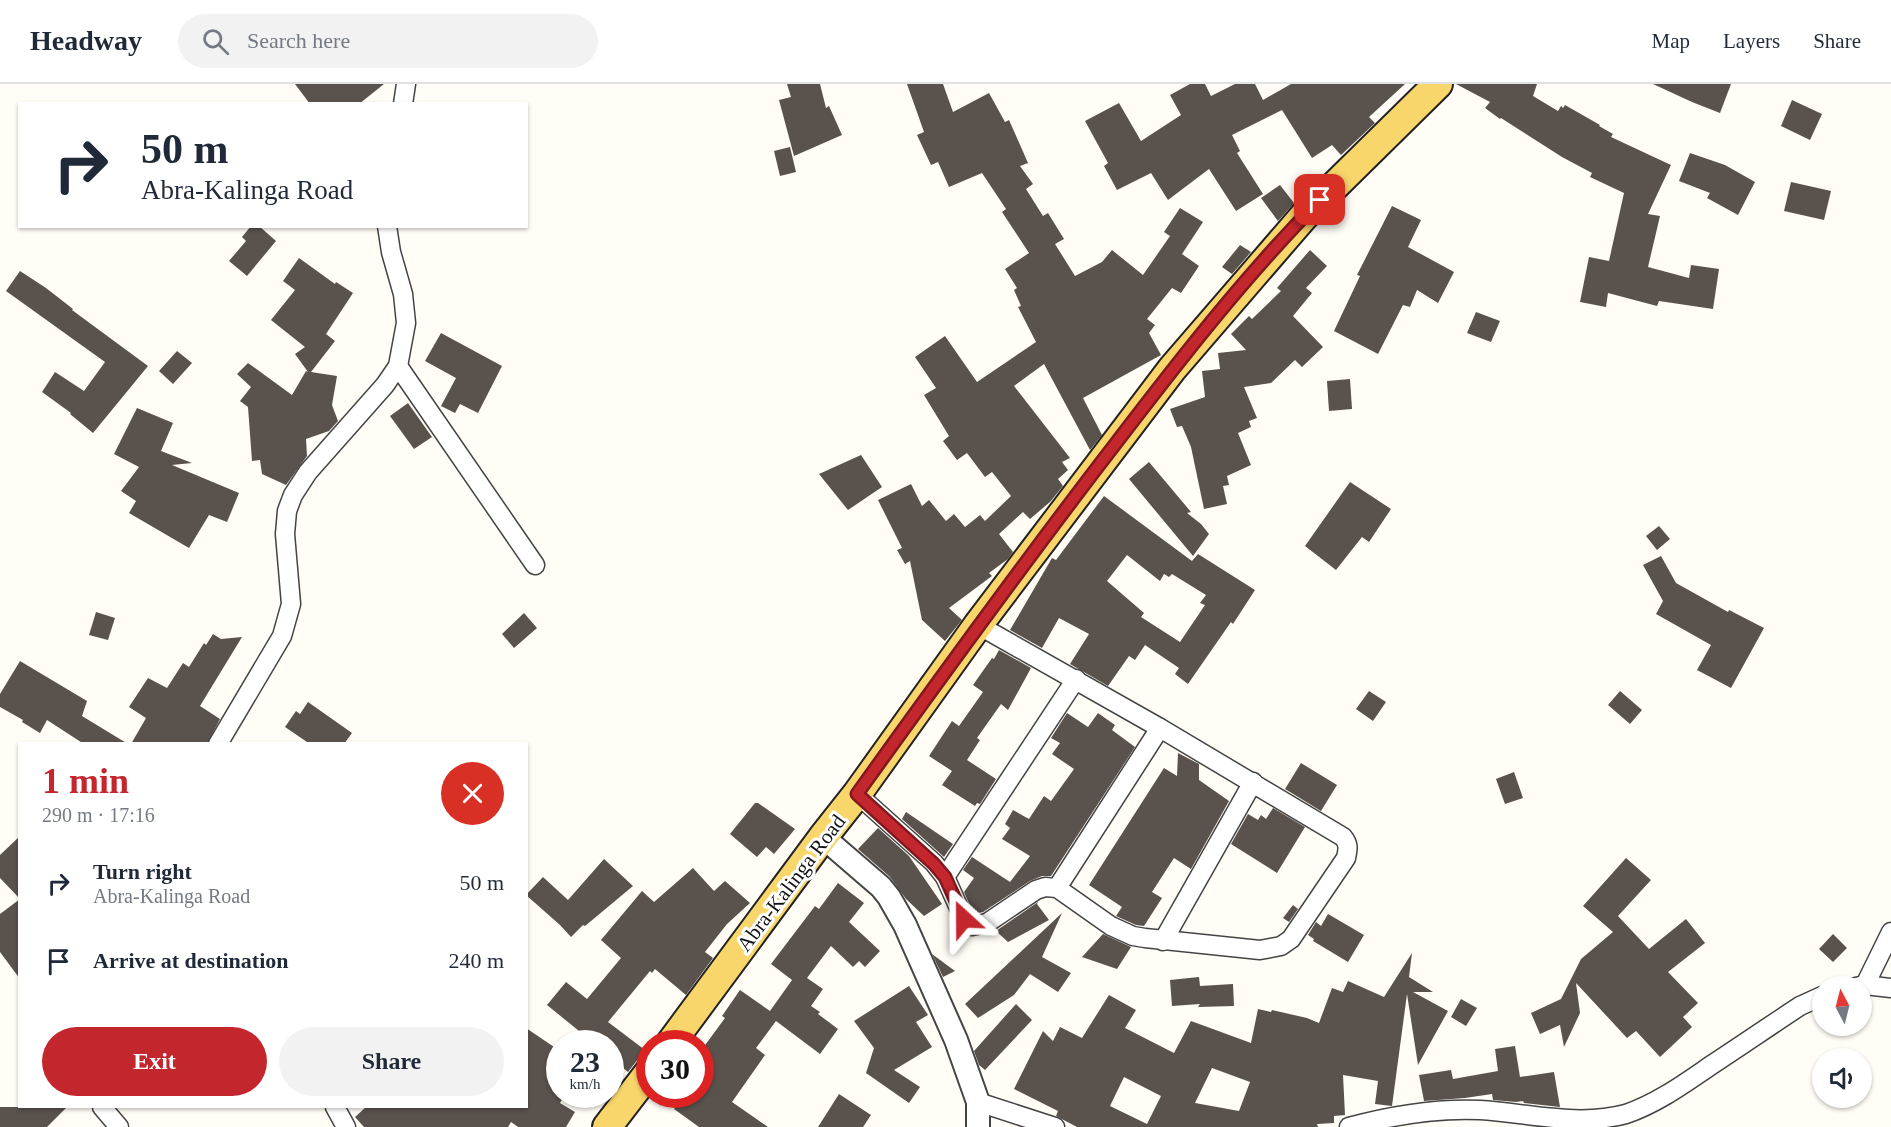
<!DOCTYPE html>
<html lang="en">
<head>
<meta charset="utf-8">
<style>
	body { margin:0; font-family:Georgia,serif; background:#f2f2f3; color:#1f2937; height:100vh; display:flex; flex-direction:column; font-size:22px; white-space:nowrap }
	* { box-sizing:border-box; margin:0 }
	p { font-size:20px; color:#747a83 }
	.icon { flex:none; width:33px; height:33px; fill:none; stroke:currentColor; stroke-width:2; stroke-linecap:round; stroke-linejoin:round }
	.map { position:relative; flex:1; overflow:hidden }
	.details { position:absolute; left:18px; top:658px; width:510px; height:366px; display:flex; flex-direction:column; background:#fff; border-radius:0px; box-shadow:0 2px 4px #0004 }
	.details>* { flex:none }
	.banner { position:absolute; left:18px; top:18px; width:510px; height:126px; border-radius:0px; box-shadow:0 2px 4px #0004; background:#fff; color:#1f2937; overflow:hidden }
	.needle { width:39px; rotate:353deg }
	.buttons { position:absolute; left:1812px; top:892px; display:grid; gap:12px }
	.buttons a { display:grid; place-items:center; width:60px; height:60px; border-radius:50%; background:#fff; box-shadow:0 2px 4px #0004; font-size:30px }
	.speed { position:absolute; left:546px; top:946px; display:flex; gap:12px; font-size:30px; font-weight:700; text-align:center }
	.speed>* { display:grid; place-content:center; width:78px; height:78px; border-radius:50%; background:#fff; box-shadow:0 2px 4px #0004; line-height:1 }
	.speed small { font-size:15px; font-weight:400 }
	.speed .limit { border:9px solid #d22; background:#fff; color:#111 }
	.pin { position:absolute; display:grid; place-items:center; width:51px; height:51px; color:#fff; margin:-26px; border-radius:12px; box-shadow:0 3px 9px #0006 }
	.me { position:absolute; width:66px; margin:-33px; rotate:336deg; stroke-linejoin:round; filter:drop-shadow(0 0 4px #0008) }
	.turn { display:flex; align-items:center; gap:21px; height:126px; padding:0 24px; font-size:27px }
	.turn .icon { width:78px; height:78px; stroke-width:2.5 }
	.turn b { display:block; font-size:42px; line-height:51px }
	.round { display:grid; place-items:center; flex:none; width:63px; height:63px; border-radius:32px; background:#f2f2f3 }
	.head { display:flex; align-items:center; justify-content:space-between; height:102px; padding:0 24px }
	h1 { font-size:36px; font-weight:700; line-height:45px; color:#c4262e }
	.cta { display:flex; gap:12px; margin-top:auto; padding:12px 24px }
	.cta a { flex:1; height:69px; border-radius:36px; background:#c4262e; color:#fff; font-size:24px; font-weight:700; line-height:69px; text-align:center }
	.cta a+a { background:#f2f2f3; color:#1f2937 }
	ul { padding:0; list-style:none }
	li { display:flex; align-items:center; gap:18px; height:78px; padding:0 24px }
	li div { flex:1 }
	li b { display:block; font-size:22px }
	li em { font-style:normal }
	header { display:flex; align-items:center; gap:36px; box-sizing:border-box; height:84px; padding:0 30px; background:#fff; border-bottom:2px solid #e0e1e3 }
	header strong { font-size:28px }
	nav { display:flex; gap:33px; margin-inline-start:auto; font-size:21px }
	.search { width:420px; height:54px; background:#f2f2f3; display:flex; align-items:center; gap:15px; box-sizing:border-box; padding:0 21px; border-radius:33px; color:#747a83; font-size:22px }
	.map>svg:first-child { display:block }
</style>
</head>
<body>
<header>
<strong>Headway</strong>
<div class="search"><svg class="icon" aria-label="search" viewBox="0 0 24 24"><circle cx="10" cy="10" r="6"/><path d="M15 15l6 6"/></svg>Search here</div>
<nav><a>Map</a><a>Layers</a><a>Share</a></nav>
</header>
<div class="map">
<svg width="1891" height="1043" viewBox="0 0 1891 1043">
	<rect width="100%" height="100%" fill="#fffdf5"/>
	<g fill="#5a524d" fill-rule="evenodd">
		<polygon points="295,0 384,0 359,20 310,20"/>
		<polygon points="787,0 820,0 826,24 829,22 842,51 794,72 779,16 791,13"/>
		<polygon points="907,0 943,0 953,28 989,9 1005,38 1009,36 1028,79 1020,82 1033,100 1026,105 1043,132 1048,129 1064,155 1055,160 1075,192 1102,178 1112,166 1143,191 1170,152 1164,148 1180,124 1203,138 1182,170 1199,182 1181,209 1172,204 1147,235 1155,241 1149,249 1161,271 1083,314 1102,351 1090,366 1044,280 1014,302 1070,374 1062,378 1068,386 1058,395 1063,402 1050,418 1030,435 1023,428 999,450 1013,468 1008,475 989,489 992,492 949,524 962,536 945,557 922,536 910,477 905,480 897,466 902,464 878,416 911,400 922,422 929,416 946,437 954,430 965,443 980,431 985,437 1011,412 992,388 985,393 967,369 957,376 943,357 949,352 924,311 936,304 915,273 945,252 977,298 1036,258 1018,223 1021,222 1014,206 1017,204 1005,185 1029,169 1002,128 1006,125 982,89 949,103 938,78 931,81 917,51 924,48"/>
		<polygon points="1190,0 1205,0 1211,12 1235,0 1255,0 1263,16 1291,0 1405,0 1369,33 1375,39 1341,71 1332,61 1312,74 1282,26 1232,51 1240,67 1237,69 1263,110 1236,127 1209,85 1168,116 1151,89 1117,106 1104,82 1108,79 1085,37 1119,19 1141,57 1181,31 1170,11"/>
		<polygon points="1456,0 1537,0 1533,12 1558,27 1561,22 1563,24 1565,21 1600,41 1599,42 1613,50 1611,53 1671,81 1648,130 1660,132 1648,183 1689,194 1691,181 1719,185 1713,225 1659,217 1657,222 1608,209 1606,223 1580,218 1589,173 1609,177 1624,109 1590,93 1592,89 1562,73 1501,34 1500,35 1485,24 1490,18"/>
		<polygon points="1653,0 1731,0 1720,29 1692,18"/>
		<polygon points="1792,16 1822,30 1810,56 1781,42"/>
		<polygon points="790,63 796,88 780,92 774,67"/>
		<polygon points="1690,69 1725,81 1755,98 1738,131 1707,114 1710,109 1679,97"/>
		<polygon points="1791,98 1831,107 1824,136 1784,127"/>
		<polygon points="1280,101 1294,119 1278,137 1261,114"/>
		<polygon points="1392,122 1421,136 1408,163 1454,188 1438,219 1417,206 1410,223 1403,221 1378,270 1334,247 1360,192 1357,191"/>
		<polygon points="251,142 259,142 276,157 247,192 229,177 246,157 242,153"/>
		<polygon points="1240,161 1251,168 1232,190 1222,183"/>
		<polygon points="1310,166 1327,182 1306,204 1312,209 1293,232 1323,263 1302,283 1295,276 1271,299 1244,303 1257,334 1249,337 1251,343 1238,349 1251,381 1227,392 1229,401 1223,402 1227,420 1204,425 1191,363 1182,342 1177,343 1170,325 1205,313 1202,287 1220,285 1218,269 1246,266 1231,250 1249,232 1252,235 1281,207 1277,204"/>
		<polygon points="299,174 335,200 336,198 353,209 326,250 335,257 311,288 337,292 332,321 338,337 329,347 306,355 307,372 286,401 262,390 260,376 252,377 248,323 240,317 251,303 237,290 248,279 292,311 306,287 308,288 295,270 305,263 271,236 295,206 283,197"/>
		<polygon points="20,187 46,204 73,225 72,226 148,282 93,349 70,330 71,329 42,308 55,288 84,307 105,278 6,207"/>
		<polygon points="1476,228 1500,237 1491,258 1467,249"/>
		<polygon points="441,249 502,282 478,329 460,320 455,329 441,322 456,294 425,277"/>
		<polygon points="177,267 192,279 173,300 159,287"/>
		<polygon points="1350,295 1352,325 1329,327 1327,297"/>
		<polygon points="408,319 432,353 414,365 390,332"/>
		<polygon points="137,324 173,339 161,367 192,379 172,381 239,409 227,438 209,431 189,464 129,429 136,417 121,407 139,383 114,370"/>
		<polygon points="861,371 882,403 848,426 819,390"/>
		<polygon points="1149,378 1191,428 1187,429 1201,440 1209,450 1193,472 1129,395"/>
		<polygon points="1350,398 1391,425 1369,458 1362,453 1336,486 1305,462"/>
		<path d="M1104 412 1192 477 1198 470 1255 506 1233 540 1231 538 1188 600 1175 590 1179 584 1145 561 1135 576 1129 572 1108 602 1070 580 1089 550 1059 534 1042 564 1010 546 1052 474 1056 476ZM1127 471 1160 497 1164 490 1169 493 1172 490 1206 511 1200 519 1205 521 1180 558 1141 533 1144 529 1107 497Z"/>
		<polygon points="1659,442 1670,455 1657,466 1646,452"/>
		<polygon points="1661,472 1676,499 1728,528 1729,526 1764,544 1731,604 1697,586 1711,561 1656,530 1663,517 1643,481"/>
		<polygon points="96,528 115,534 108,556 89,551"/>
		<polygon points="524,529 537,544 514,564 502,550"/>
		<polygon points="213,550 221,555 242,553 200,622 220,635 207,660 131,660 146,634 129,623 148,594 167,604 183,579 189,583 204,559 206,561"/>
		<polygon points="999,566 1031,584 1008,626 1001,620 977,654 980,656 967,676 996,695 980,720 977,719 975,722 942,701 952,687 929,672 952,637 959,642 983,608 973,601 992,574 994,575"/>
		<polygon points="20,577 87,617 82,632 128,660 84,660 47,636 40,649 22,638 23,636 0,623 0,610"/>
		<polygon points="1369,607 1386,618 1373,637 1356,625"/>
		<polygon points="1620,607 1642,626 1630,640 1608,621"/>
		<polygon points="308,618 352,649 344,660 310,660 285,643 296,627 300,630"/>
		<polygon points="1067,629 1088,643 1098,629 1115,641 1112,646 1135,663 1051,792 1042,792 1030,797 983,828 977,829 971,824 964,808 974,794 963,786 972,773 1010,798 1030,772 1002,755 1010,744 1005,740 1013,726 1029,735 1044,712 1051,717 1074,685 1052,670 1060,659 1051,654"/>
		<polygon points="1178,669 1199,680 1199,696 1229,717 1191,785 1174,774 1152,808 1162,814 1144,842 1136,841 1116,832 1122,823 1089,801 1164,684 1177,692"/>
		<polygon points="1301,679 1337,701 1321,727 1285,705"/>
		<polygon points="1514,688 1523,714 1505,720 1496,695"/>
		<polygon points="755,719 758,719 795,745 774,770 766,763 757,773 730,750"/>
		<polygon points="1273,724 1305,743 1277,789 1231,760 1248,730 1258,736 1261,731 1266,735"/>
		<polygon points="906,728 953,760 944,773 902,735"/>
		<polygon points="878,744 909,772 942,820 924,832 906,815 890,793 858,765"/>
		<polygon points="20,752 20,815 0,794 0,771"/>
		<polygon points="1626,774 1651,796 1618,832 1649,865 1686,835 1705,859 1668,888 1698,919 1683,933 1692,943 1660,973 1636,947 1627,954 1576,899 1580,929 1564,963 1560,941 1540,950 1531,929 1561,915 1581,875 1613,848 1583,822"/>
		<polygon points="604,775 633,802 585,842 583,841 571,853 560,841 526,811 543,793 568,816"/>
		<polygon points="693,784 714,807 725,797 750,819 727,840 705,868 713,874 686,911 655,885 652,889 650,887 608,938 645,966 628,988 610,973 610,960 595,960 547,921 566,898 587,915 621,874 601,856 642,807 654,818"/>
		<polygon points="838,799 864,819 849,838 880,867 865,883 859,877 853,883 831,862 807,894 823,905 811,922 820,928 818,930 838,945 820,970 776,937 756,964 765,971 732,1018 768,1043 699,1043 674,1025 684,1011 700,1011 700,968 725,934 722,932 740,906 770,927 792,896 771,880 815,822 819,825"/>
		<polygon points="20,815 20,895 0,868 0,830"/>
		<polygon points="1038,818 1037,820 1049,836 1008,858 996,847"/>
		<polygon points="1293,821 1298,825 1289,838 1283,834"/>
		<polygon points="1062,829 1042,873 1071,889 1058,908 1030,890 1014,911 978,934 965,920"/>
		<polygon points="1328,830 1364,851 1348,878 1313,857 1314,855 1308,851 1316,838 1321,842"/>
		<polygon points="1103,850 1131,863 1117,885 1082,873"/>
		<polygon points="1833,850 1847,864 1833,878 1819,865"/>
		<path d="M1412 869 1409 893 1433 908H1413L1448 927 1418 981 1407 910 1392 1022 1375 1020 1378 997 1343 991 1345 1031 1334 1032V1039L1317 1040 1318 1043H1077L1056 1032 1058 1027 1014 1005 1043 947 1053 957 1060 943 1082 954 1109 911 1136 926 1125 944 1174 969 1191 937 1251 959 1258 925 1271 928 1272 926 1307 934 1319 939 1332 904 1343 908 1348 897 1384 913ZM1212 984 1250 998 1239 1027 1195 1019ZM1124 993 1161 1012 1147 1040 1110 1022Z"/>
		<polygon points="932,870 955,887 943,893"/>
		<polygon points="1199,893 1200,902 1233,900 1234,922 1198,923 1200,920 1172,922 1170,896"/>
		<polygon points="909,902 928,931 916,938 932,963 894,986 920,1003 909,1019 866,989 874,964 854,937"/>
		<polygon points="1461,915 1477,924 1466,942 1451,933"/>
		<polygon points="1016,920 1032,936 985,986 979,981 974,967"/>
		<polygon points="526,944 560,967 560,1012 563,1014 560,1019 575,1028 566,1043 518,1043 511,1038 508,1043 364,1043 355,1033 366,1023 526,1023"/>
		<polygon points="1515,962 1520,993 1554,988 1560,1023 1524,1019 1523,1017 1516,1018 1493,1016 1492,1010 1465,1014 1424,1017 1419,991 1451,986 1453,995 1498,987 1495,965"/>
		<polygon points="839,1010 871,1031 863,1043 818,1043"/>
		<polygon points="0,1023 67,1023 47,1043 0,1043"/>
	</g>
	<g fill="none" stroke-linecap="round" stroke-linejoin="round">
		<defs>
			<g id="minor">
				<polyline points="403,20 406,0"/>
				<polyline points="398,282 535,481"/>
				<polyline points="218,660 282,552 291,520 285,450 287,427 293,411 308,388 385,301 398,282 406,239 403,210 391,168 387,142"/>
				<path d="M857 710 934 779 945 793 964 835 972 842 987 839 1036 806 1045 803 1057 804 1111 842 1133 852 1145 854 1260 866 1281 862 1291 855 1346 774C1348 765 1349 760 1343 753L1160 644 978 541"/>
				<polyline points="945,793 1076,595"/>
				<polyline points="1057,804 1160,644"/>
				<polyline points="1163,857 1253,698"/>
				<polyline points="1865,901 1891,848"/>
				<polyline points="1856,903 1865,901 1891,904"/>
				<polyline points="978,1018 1055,1043"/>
				<polyline points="102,1023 119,1043"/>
				<polyline points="335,1023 346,1043"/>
				<path d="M1349 1043C1393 1031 1435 1024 1480 1026 1528 1029 1578 1043 1626 1030 1658 1019 1685 999 1713 980 1742 961 1771 941 1800 922L1822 912"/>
			</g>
			<polyline id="tertiary" points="823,753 881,803 889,813 905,841 956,956 978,1018 978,1043"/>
			<g id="primary">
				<polyline points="670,960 823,753 857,710 978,541 1172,285 1304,132 1438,0"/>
				<polyline points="607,1043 650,987"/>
			</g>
		</defs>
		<use href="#minor" stroke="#444" stroke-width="21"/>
		<use href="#tertiary" stroke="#444" stroke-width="26"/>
		<use href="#primary" stroke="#222" stroke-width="32"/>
		<use href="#minor" stroke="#fff" stroke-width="18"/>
		<use href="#tertiary" stroke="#fff" stroke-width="22"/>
		<use href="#primary" stroke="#f9d66b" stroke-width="28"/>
	</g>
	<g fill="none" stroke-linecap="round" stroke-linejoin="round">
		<defs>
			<path id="route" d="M964 835 945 793 934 780 857 710C941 593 1025 477 1113 363 1178 278 1244 193 1320 116"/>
		</defs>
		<use href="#route" stroke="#7f191e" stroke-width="15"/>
		<use href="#route" stroke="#c4262e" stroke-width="10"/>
	</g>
	<g text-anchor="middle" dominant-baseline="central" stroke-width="6" stroke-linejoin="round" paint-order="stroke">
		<g font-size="21" fill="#111" stroke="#fff">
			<text transform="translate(791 799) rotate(-53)">Abra-Kalinga Road</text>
		</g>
	</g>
</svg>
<div class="buttons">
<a><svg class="needle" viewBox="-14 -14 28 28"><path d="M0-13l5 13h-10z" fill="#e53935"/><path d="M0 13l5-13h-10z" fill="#747a83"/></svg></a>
<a><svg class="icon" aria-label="sound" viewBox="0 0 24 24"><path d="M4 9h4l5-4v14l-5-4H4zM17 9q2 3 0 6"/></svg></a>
</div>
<div class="speed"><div>23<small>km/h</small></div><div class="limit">30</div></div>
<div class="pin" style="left:1320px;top:116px;background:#d93025"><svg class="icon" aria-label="arrive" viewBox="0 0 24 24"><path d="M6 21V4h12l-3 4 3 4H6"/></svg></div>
<svg class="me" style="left:964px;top:835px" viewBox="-20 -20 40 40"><path d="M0-17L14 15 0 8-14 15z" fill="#c4262e" stroke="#fff" stroke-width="4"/></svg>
<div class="banner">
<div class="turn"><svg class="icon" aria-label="right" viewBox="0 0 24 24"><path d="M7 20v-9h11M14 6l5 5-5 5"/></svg><div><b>50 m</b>Abra-Kalinga Road</div></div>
</div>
<section class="details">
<div class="head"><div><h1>1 min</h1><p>290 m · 17:16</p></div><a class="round" style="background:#d93025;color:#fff"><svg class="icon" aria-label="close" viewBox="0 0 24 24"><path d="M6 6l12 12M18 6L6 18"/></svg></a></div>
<ul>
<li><svg class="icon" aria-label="right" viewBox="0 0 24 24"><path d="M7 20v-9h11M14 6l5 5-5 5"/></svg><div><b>Turn right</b><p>Abra-Kalinga Road</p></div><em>50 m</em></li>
<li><svg class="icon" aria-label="arrive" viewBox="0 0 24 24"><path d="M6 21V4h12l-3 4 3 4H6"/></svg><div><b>Arrive at destination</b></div><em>240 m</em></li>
</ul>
<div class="cta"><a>Exit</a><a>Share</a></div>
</section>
</div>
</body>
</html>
